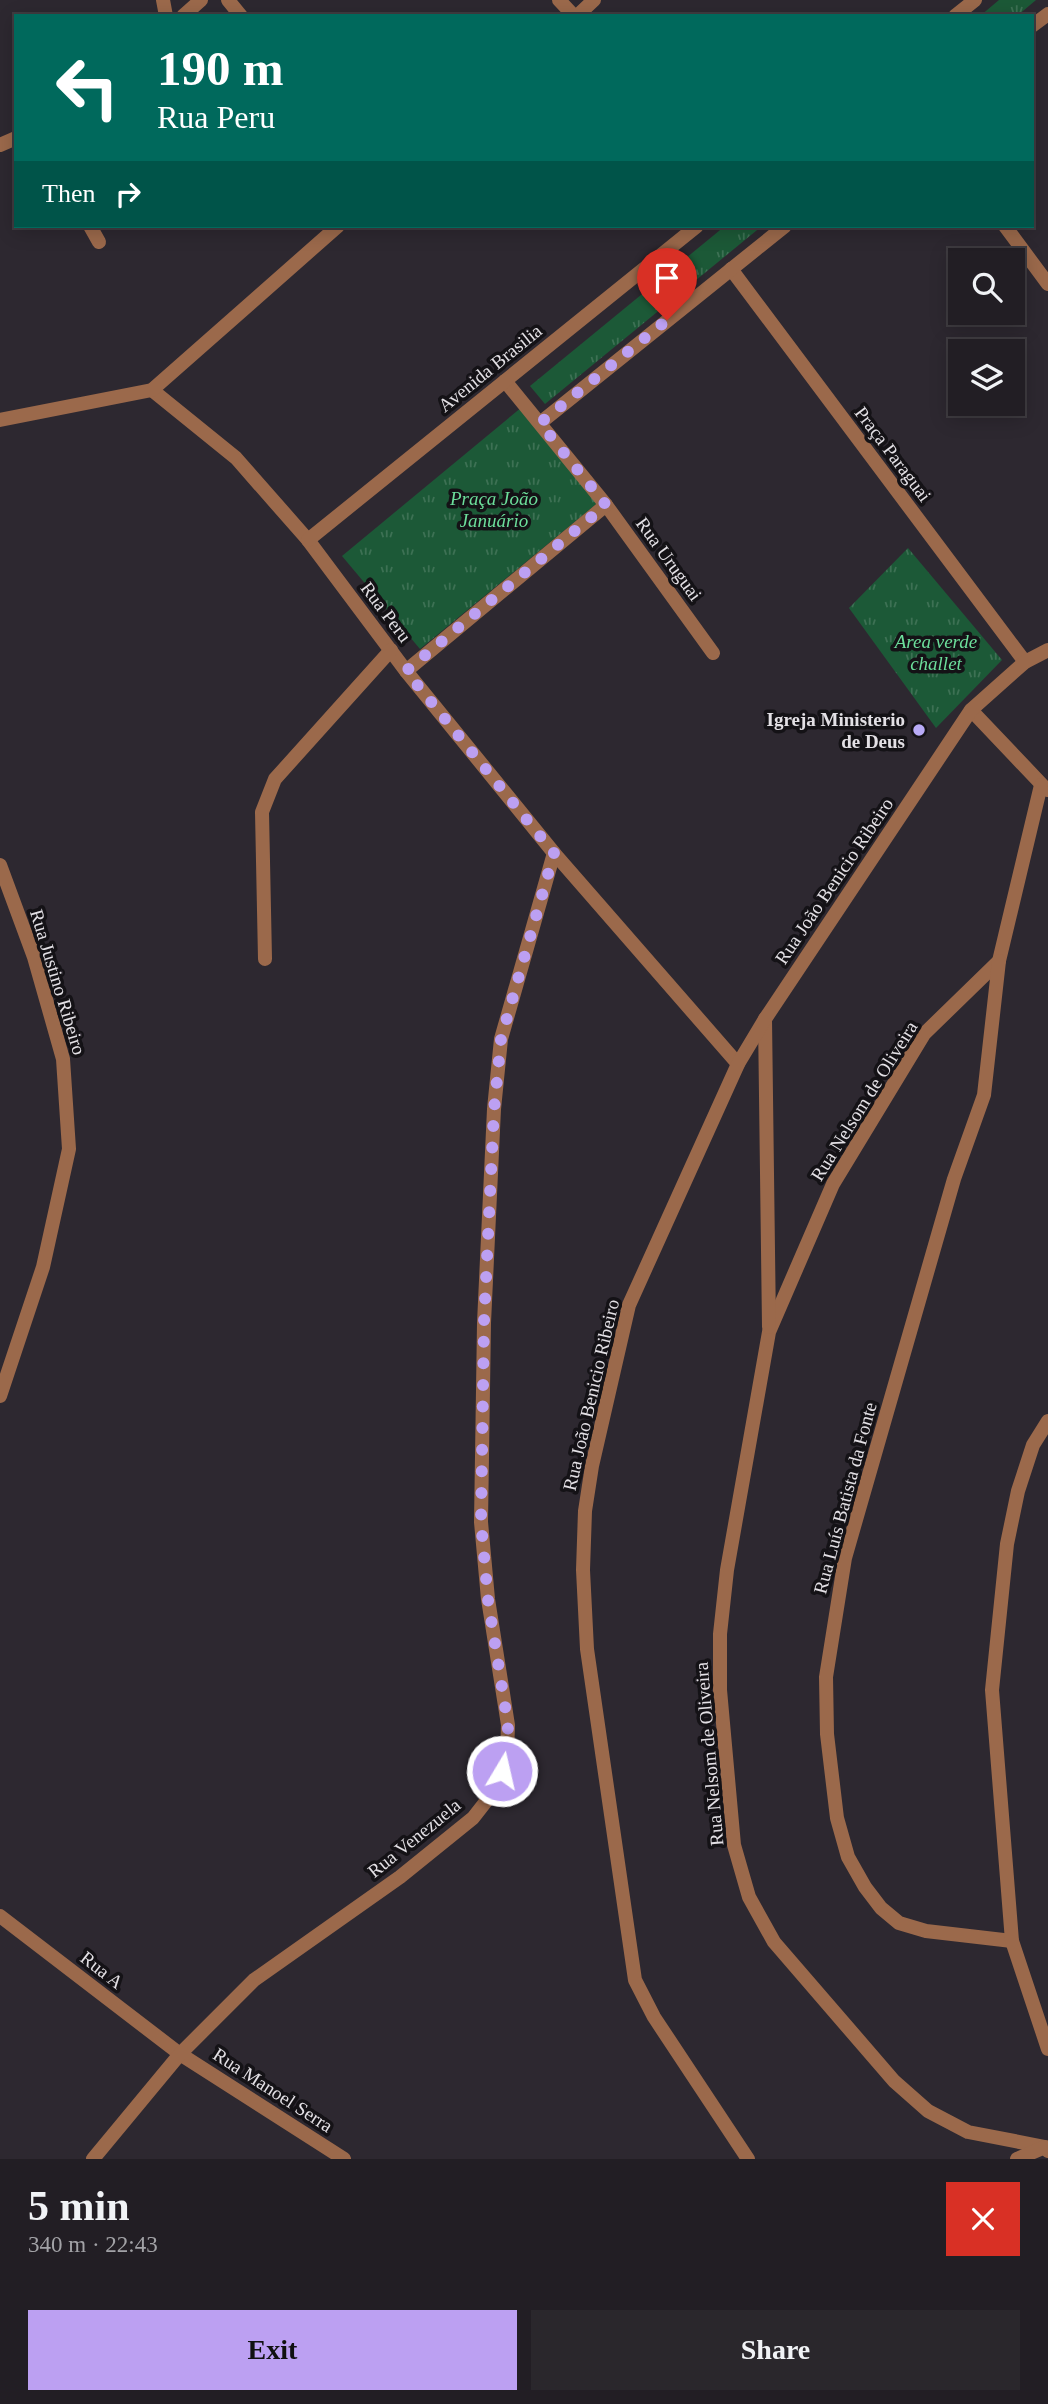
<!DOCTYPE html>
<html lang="en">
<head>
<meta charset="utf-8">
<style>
	body { margin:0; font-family:Georgia,serif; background:#2a272c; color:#f1f3f6; height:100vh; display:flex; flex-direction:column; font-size:26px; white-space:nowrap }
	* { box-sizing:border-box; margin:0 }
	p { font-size:23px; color:#a2a2a6 }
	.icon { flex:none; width:38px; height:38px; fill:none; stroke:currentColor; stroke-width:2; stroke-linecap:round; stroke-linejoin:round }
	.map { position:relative; height:2159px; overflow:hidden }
	.sheet { display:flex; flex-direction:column; background:#221e24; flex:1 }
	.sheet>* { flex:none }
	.top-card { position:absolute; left:14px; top:14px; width:1020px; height:214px; border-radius:0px; box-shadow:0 4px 18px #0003,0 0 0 2px #3f3c41; background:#00695c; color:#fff; overflow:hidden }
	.tools { position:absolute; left:948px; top:248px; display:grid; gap:14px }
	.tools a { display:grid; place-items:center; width:77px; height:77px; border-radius:0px; background:#221e24; box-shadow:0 4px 18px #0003,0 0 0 2px #3f3c41; font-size:35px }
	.pin { position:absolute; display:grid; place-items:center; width:60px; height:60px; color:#fff; margin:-72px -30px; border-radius:50% 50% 50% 0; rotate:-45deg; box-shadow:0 0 7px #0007 }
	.pin .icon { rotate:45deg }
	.me { position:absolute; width:77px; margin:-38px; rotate:9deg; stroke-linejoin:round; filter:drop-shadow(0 0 5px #0008) }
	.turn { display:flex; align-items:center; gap:24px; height:147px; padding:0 28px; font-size:32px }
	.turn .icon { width:91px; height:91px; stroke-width:2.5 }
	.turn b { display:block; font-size:49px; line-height:60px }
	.then { display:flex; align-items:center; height:66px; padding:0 28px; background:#0003; gap:14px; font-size:26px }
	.round { display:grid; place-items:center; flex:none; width:74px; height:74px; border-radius:0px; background:#2a272c }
	.head { display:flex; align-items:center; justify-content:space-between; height:119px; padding:0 28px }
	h1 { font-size:42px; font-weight:800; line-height:52px }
	.button { display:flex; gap:14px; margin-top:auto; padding:14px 28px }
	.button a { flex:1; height:80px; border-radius:0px; background:#bca0f2; color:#111; font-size:28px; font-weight:800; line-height:80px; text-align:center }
	.button a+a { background:#2a272c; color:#f1f3f6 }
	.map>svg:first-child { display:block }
</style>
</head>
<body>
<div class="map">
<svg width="1048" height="2159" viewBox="0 0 1048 2159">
	<defs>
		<pattern id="park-tufts" width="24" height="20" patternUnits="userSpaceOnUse" patternTransform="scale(1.75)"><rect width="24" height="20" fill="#1c5937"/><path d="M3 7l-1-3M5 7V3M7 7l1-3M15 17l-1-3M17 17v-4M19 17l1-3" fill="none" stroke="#3d7154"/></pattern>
	</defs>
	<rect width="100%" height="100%" fill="#2d2830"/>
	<g fill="url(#park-tufts)">
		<polygon points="999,0 1036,0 1017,16 980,16"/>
		<polygon points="725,226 762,226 545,404 530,386"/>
		<polygon points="522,407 600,501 420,649 342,556"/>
		<polygon points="908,548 1002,660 936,728 849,608"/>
	</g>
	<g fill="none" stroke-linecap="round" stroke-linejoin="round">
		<g stroke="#9b694b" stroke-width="14">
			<polyline points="163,0 166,16"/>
			<polyline points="228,0 241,16"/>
			<polyline points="559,0 574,16"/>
			<polyline points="183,16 201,0"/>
			<polyline points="577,16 594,0"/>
			<polyline points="955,16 975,0"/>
			<polyline points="1032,26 1048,14"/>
			<polyline points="0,145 16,138"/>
			<polyline points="90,226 99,242"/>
			<polyline points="1005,226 1048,284"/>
			<polyline points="731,269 1025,662"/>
			<polyline points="505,381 606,505 713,653"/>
			<polyline points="152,390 236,458 308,540 406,671 554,853 738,1064"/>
			<polyline points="0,420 152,390 338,226"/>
			<polyline points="540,423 785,226"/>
			<polyline points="308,540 697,226"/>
			<polyline points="406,671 606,505"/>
			<polyline points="971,710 1047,790"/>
			<polyline points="1041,785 999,961 924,1034 833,1184 769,1332 727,1570 720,1634 720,1690 734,1845 749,1897 774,1942 894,2081 928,2111 968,2132 1045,2147 1048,2151"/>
			<polyline points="0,865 34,957 63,1059 69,1149 43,1267 0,1396"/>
			<polyline points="265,959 262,812 275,779 391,650"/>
			<polyline points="999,961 984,1095 954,1179 845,1558 826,1677 827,1734 837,1818 848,1857 865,1887 881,1908 899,1923 926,1931 1012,1941"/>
			<polyline points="765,1019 769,1327"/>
			<polyline points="1048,1421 1033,1445 1018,1491 1007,1544 992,1690 1012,1941 1048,2049"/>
			<polyline points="0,1916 180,2054 344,2159"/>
			<polyline points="93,2159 180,2054 254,1980 400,1877 473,1818 498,1786 507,1755 508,1725 488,1599 481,1522 484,1323 494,1109 501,1039 554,853"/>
			<polyline points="748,2159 654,2017 635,1980 587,1649 583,1570 585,1511 592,1466 629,1305 738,1064 765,1019 971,710 1025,662 1048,650"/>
			<polyline points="1017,2159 1045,2147"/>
		</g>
	</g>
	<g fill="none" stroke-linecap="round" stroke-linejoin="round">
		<polyline stroke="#bca0f2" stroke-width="12" stroke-dasharray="0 21.6" points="502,1771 507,1755 508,1725 488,1600 481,1522 484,1322 494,1110 501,1039 554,853 406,671 606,505 540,423 667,320"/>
	</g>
	<circle fill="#b9abf7" stroke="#141216" stroke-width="2.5" cx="919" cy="730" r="7"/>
	<g text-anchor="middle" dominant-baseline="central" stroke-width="7" stroke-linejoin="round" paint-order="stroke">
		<g font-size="19" fill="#e3e0e5" stroke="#141216">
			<text transform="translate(490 368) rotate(-39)">Avenida Brasilia</text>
			<text transform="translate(893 454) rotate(53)">Praça Paraguai</text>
			<text transform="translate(669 559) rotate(54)">Rua Uruguai</text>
			<text transform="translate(386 612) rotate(53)">Rua Peru</text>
			<text transform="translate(834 881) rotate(-56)">Rua João Benicio Ribeiro</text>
			<text transform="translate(58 982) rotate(73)">Rua Justino Ribeiro</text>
			<text transform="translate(864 1101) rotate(-58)">Rua Nelsom de Oliveira</text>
			<text transform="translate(591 1395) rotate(-77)">Rua João Benicio Ribeiro</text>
			<text transform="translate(845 1498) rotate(-75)">Rua Luís Batista da Fonte</text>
			<text transform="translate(709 1754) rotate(-95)">Rua Nelsom de Oliveira</text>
			<text transform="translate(414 1838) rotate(-39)">Rua Venezuela</text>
			<text transform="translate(102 1970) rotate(38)">Rua A</text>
			<text transform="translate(273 2090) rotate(33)">Rua Manoel Serra</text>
		</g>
		<g font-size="19" font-style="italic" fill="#6cde9b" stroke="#141216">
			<text x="494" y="498">Praça João<tspan x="494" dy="22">Januário</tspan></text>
			<text x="936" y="641">Area verde<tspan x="936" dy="22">challet</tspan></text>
		</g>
		<g font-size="19" font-weight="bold" fill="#e3e0e5" stroke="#141216" text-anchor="end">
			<text x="905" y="719">Igreja Ministerio<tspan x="905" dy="22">de Deus</tspan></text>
		</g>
	</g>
</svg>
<div class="tools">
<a><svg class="icon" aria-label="search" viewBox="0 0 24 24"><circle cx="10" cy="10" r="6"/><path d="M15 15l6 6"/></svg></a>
<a><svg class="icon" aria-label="layers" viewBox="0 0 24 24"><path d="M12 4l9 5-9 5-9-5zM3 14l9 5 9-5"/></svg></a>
</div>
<div class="pin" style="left:667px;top:320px;background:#d93025"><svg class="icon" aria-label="arrive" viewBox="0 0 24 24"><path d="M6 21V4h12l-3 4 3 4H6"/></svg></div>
<svg class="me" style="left:502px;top:1771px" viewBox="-20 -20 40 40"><circle r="17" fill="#bca0f2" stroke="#fff" stroke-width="3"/><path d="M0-11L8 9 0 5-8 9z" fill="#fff"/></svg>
<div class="top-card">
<div class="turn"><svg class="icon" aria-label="left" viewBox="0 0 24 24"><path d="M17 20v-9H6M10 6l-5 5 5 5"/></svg><div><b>190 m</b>Rua Peru</div></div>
<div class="then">Then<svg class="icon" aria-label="right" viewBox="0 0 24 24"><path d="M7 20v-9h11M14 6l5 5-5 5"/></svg></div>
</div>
</div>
<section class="sheet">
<div class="head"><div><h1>5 min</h1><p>340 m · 22:43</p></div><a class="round" style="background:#d93025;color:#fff"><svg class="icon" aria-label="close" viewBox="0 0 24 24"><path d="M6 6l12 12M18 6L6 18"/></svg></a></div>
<div class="button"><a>Exit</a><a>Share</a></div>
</section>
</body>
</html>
